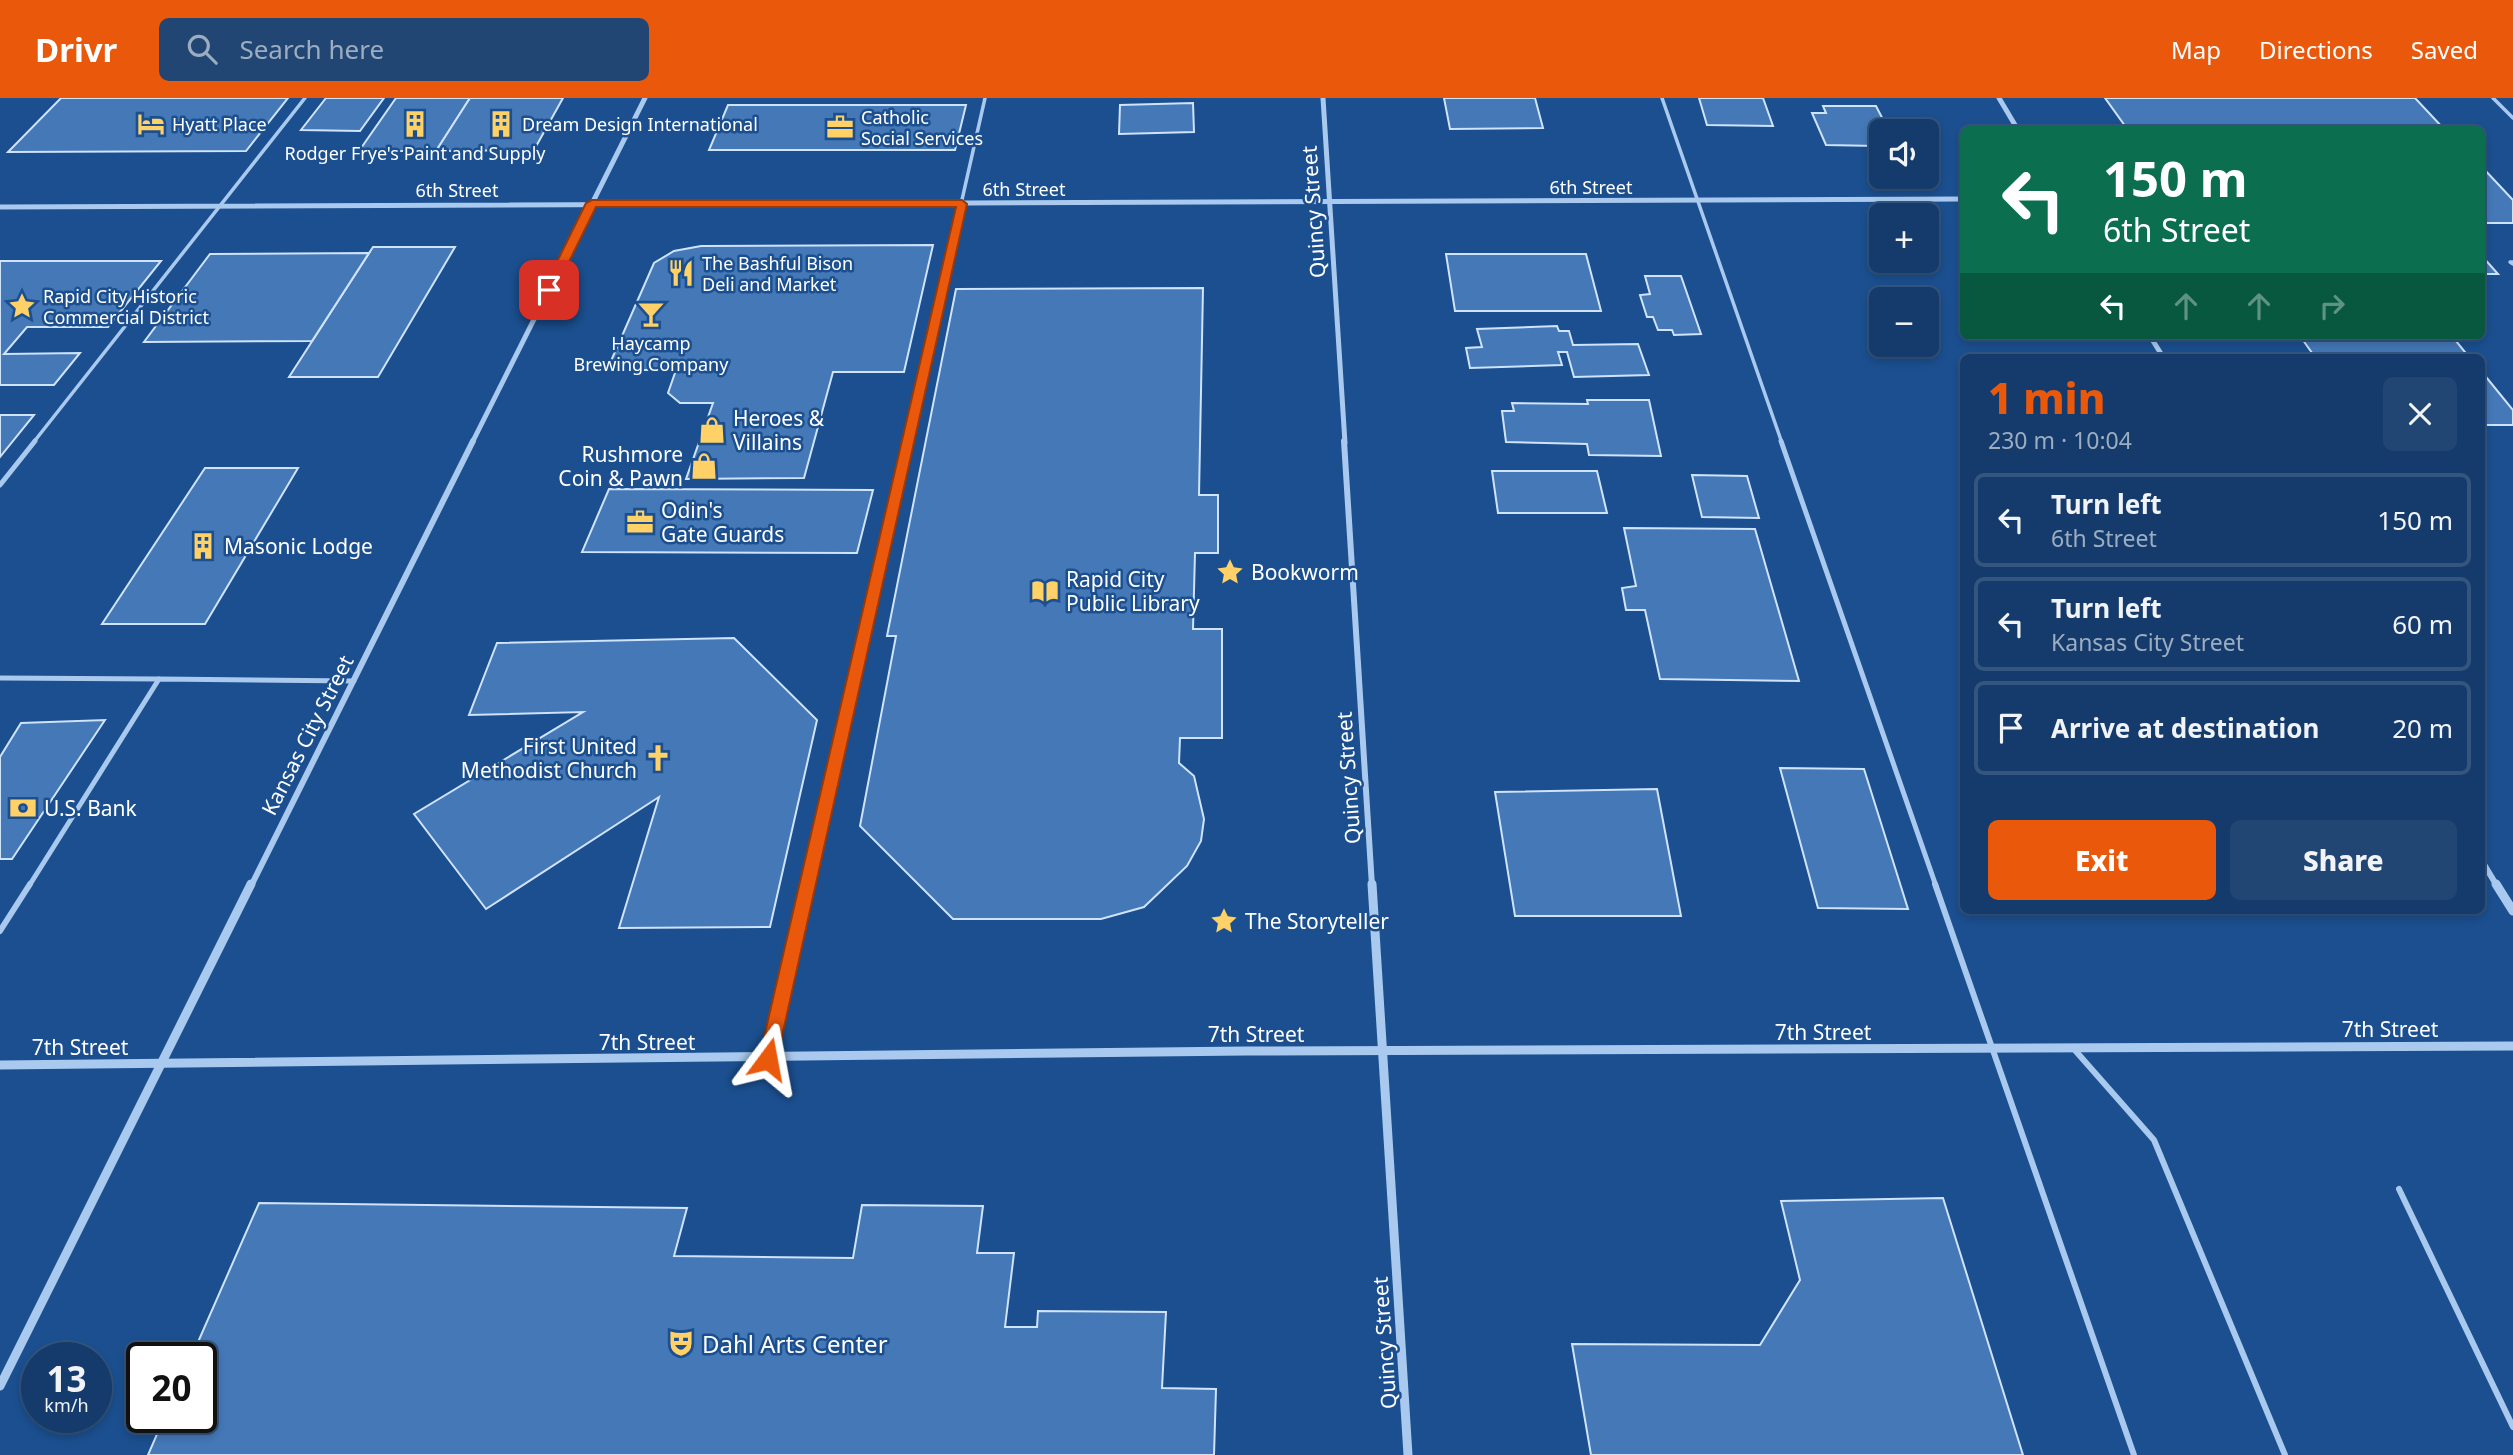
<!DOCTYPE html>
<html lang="en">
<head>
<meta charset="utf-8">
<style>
	body { margin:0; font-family:"Noto Sans",sans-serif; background:#214673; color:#f1f3f6; height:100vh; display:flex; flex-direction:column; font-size:26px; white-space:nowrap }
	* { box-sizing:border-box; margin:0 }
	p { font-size:23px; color:#9dadc1 }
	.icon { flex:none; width:38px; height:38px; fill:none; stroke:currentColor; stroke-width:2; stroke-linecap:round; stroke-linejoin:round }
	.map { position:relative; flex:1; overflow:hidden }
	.panel { position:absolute; left:1960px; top:256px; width:525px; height:560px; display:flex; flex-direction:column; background:#143b6b; border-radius:10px; box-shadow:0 4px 10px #0003,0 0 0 2px #33557e }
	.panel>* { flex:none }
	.top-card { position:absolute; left:1960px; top:28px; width:525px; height:214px; border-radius:10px; box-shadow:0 4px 10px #0003,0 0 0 2px #33557e; background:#0b6e4f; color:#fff; overflow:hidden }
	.tools { position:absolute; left:1869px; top:21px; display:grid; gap:14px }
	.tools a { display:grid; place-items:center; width:70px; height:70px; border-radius:10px; background:#143b6b; box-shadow:0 4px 10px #0003,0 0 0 2px #33557e; font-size:35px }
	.speed { position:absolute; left:21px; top:1244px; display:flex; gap:14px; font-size:35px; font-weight:700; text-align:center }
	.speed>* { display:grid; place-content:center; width:91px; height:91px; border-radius:50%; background:#143b6b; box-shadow:0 4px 10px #0003,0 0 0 2px #33557e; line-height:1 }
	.speed small { font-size:18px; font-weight:400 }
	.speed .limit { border:4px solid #111; border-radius:10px; background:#fff; color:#111 }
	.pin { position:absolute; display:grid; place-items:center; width:60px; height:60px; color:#fff; margin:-30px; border-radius:14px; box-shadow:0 4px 10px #0006 }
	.me { position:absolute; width:77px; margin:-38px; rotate:13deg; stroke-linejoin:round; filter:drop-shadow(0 0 5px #0008) }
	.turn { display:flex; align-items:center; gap:24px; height:147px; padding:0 28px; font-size:32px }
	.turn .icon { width:91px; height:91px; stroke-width:2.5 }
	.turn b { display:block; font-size:49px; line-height:60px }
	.lanes { display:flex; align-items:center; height:66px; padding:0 28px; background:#0003; justify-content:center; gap:35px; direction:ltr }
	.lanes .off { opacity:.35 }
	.round { display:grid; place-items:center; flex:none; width:74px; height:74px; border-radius:10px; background:#214673 }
	.overview { display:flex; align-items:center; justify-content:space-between; height:119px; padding:0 28px }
	h1 { font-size:42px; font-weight:800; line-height:52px; color:#ea580c }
	.cta { display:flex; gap:14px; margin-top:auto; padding:14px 28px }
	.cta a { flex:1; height:80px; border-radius:10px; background:#ea580c; color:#fff; font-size:28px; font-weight:800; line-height:80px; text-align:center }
	.cta a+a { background:#214673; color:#f1f3f6 }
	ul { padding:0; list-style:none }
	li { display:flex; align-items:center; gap:21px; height:94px; margin:0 14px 10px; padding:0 14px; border:4px solid #33557e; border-radius:10px }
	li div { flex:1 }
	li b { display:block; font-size:26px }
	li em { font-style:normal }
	header { display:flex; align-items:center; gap:42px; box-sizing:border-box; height:98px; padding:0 35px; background:#ea580c; color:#fff }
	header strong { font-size:33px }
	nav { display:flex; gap:38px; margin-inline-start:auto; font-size:24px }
	.search { width:490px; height:63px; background:#214673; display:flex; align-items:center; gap:18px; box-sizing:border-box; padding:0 24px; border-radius:10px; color:#9dadc1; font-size:26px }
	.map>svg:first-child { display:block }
</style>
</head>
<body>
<header>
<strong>Drivr</strong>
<div class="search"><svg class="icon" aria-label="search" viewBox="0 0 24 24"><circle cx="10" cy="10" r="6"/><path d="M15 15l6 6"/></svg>Search here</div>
<nav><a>Map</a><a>Directions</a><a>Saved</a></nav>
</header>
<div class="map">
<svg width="2513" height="1357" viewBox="0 0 2513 1357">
	<rect width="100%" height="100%" fill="#1b4f8f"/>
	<g fill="#4478b7" stroke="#cfe3fa" stroke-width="2">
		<polygon points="61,0 288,0 246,53 8,54"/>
		<polygon points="326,0 384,0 360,33 301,32"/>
		<polygon points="396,0 470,0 436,53 359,53"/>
		<polygon points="470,0 563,0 534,52 436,53"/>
		<polygon points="1444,0 1535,0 1543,30 1450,31"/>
		<polygon points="1699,0 1763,0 1773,28 1707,27"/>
		<polygon points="2105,0 2415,0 2445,32 2128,32"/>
		<polygon points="1193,5 1194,34 1119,36 1120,7"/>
		<polygon points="728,7 966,7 955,52 709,52"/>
		<polygon points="1823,8 1876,8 1889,33 1872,37 1877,48 1826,47 1812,15 1826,15"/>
		<polygon points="2482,69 2513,102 2513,125 2482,125"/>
		<polygon points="933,147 904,274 833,274 804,380 686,381 713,305 680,305 668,295 676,272 607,272 654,165 674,153 701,148"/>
		<polygon points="373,149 455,149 378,279 289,279"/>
		<polygon points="369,155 312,243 144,244 210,156"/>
		<polygon points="1446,156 1586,156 1601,213 1455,213"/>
		<polygon points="2482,158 2498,176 2482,176"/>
		<polygon points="0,163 161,163 108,229 27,229 4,256 80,255 54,287 0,287"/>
		<polygon points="1645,178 1681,178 1701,236 1674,237 1672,232 1658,232 1653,219 1647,219 1640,197 1650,196"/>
		<polygon points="1203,190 1199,397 1218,397 1218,455 1195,455 1193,531 1222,531 1222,640 1180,640 1179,665 1194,678 1204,721 1201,743 1187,768 1144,809 1101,821 953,821 860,728 896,538 887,538 956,191"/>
		<polygon points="1557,228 1559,233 1569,233 1573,247 1638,246 1649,277 1574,279 1567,254 1558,254 1562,267 1470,270 1466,250 1482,249 1477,231"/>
		<polygon points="2300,238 2452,238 2469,259 2315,259"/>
		<polygon points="2482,274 2513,312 2513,327 2482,327"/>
		<polygon points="1587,302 1649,302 1661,358 1589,357 1587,346 1506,344 1502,313 1514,313 1512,305 1588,306"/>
		<polygon points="0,317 34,317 0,359"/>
		<polygon points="205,370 298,370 205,526 102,526"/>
		<polygon points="1492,373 1597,373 1607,415 1498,415"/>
		<polygon points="1692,377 1747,378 1759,420 1702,419"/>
		<polygon points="609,391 873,392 857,455 582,454"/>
		<polygon points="1624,430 1755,431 1799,583 1660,581 1645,512 1626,512 1622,490 1636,488"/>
		<polygon points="734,540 817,622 770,829 619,830 659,699 486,811 414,716 583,614 469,617 497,545"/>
		<polygon points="105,622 12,761 0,761 0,659 21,625"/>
		<polygon points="1780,670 1864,671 1908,811 1818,810"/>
		<polygon points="1657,691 1681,818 1515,818 1495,694"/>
		<polygon points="1943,1100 2023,1357 1591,1357 1572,1246 1760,1247 1800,1182 1781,1103"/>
		<polygon points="259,1105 687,1110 674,1158 853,1160 862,1107 983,1108 977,1155 1014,1155 1005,1229 1037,1229 1038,1213 1166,1214 1162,1290 1216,1291 1214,1357 148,1357 164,1320 201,1320 201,1260 191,1260"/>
	</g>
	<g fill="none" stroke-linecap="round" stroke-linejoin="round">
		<g stroke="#a9c9ee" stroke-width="3.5">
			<polyline points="1662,0 1782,345"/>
			<polyline points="2493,0 2513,20"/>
			<polyline points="2513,164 2510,164 2513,166"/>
			<polyline points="33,345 305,0"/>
			<polyline points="907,345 985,0"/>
		</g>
		<g stroke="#a9c9ee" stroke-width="5">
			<polyline points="1781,343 1936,788"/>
			<polyline points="0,387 35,343"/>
			<polyline points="0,580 159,581"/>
			<polyline points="29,788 159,581 354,583"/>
			<polyline points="807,788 907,343"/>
		</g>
		<g stroke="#a9c9ee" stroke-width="6">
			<polyline points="1935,786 2134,1357"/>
			<polyline points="0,833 30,786"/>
			<polyline points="2073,950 2154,1042 2285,1357"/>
			<polyline points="768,960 807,786"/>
			<polyline points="2399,1091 2513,1329"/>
		</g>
		<g stroke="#a9c9ee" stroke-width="5">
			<polyline points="1323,0 1345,345"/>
			<polyline points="1999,0 2018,32"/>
			<polyline points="0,109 1964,101"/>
			<polyline points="2150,238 2163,259"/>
			<polyline points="472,345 645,0"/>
		</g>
		<g stroke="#a9c9ee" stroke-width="6">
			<polyline points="1344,343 1372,788"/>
			<polyline points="2482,763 2497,788"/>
			<polyline points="251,788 473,343"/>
		</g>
		<g stroke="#a9c9ee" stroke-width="9">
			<polyline points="1372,786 1408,1357"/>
			<polyline points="2496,786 2513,813"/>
			<polyline points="0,967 1247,953 2513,948"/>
			<polyline points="0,1288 251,786"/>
		</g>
	</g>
	<polygon fill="#ea580c" stroke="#983908" stroke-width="2" points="962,102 967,106 777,961 774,967 768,969 761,967 759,961 956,109 596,109 555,192 549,196 543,192 586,105 592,102"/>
	<defs>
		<symbol id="hotel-bare" viewBox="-9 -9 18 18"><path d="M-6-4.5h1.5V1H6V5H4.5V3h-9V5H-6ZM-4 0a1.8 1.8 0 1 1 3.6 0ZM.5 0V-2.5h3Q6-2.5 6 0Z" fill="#ffd166" stroke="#1b4f8f" stroke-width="2.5" paint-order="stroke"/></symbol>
		<symbol id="building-bare" viewBox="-9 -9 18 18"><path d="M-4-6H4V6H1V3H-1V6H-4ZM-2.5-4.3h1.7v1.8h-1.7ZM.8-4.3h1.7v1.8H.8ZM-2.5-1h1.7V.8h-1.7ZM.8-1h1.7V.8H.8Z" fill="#ffd166" stroke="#1b4f8f" stroke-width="2.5" paint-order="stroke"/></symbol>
		<symbol id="office-bare" viewBox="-9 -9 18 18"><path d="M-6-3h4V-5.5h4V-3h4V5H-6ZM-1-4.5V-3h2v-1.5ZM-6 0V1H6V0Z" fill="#ffd166" stroke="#1b4f8f" stroke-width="2.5" paint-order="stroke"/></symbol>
		<symbol id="restaurant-bare" viewBox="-9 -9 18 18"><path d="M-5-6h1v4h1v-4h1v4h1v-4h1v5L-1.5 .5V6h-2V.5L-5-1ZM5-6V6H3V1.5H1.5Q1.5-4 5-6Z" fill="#ffd166" stroke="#1b4f8f" stroke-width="2.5" paint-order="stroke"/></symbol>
		<symbol id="sight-bare" viewBox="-9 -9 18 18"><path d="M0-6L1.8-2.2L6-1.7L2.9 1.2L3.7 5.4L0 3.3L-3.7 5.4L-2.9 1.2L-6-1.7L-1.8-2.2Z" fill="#ffd166" stroke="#1b4f8f" stroke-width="2.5" paint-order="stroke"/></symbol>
		<symbol id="bar-bare" viewBox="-9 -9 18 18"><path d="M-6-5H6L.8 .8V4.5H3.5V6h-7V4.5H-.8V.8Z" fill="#ffd166" stroke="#1b4f8f" stroke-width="2.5" paint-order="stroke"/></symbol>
		<symbol id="shop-bare" viewBox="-9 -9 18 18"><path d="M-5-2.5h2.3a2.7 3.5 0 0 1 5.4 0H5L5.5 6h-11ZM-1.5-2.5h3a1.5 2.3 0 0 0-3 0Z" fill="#ffd166" stroke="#1b4f8f" stroke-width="2.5" paint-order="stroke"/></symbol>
		<symbol id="library-bare" viewBox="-9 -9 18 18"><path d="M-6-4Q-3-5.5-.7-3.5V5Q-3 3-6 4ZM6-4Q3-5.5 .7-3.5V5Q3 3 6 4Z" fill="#ffd166" stroke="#1b4f8f" stroke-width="2.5" paint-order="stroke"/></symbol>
		<symbol id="church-bare" viewBox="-9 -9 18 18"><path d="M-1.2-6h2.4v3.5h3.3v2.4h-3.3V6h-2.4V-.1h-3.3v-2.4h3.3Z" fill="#ffd166" stroke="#1b4f8f" stroke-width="2.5" paint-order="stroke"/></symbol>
		<symbol id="bank-bare" viewBox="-9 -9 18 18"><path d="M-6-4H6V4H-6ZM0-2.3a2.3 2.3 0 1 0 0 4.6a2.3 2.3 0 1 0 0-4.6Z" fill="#ffd166" stroke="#1b4f8f" stroke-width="2.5" paint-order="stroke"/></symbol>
		<symbol id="theatre-bare" viewBox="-9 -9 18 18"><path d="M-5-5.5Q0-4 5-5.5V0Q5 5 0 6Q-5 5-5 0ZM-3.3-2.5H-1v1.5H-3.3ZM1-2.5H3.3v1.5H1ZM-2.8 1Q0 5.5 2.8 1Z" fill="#ffd166" stroke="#1b4f8f" stroke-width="2.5" paint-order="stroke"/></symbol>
	</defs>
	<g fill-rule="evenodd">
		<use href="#hotel-bare" x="132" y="7" width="38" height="38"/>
		<use href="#building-bare" x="396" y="7" width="38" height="38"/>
		<use href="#building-bare" x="482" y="7" width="38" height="38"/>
		<use href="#office-bare" x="821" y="10" width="38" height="38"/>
		<use href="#restaurant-bare" x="662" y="156" width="38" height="38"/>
		<use href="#sight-bare" x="3" y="189" width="38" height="38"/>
		<use href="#bar-bare" x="632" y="197" width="38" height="38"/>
		<use href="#shop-bare" x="693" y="313" width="38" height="38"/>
		<use href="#shop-bare" x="685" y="349" width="38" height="38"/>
		<use href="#office-bare" x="621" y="405" width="38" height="38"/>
		<use href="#building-bare" x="184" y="429" width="38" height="38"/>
		<use href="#sight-bare" x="1211" y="455" width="38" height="38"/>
		<use href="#library-bare" x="1026" y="474" width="38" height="38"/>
		<use href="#church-bare" x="639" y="641" width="38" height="38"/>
		<use href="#bank-bare" x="4" y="691" width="38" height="38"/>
		<use href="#sight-bare" x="1205" y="804" width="38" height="38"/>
		<use href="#theatre-bare" x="662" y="1226" width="38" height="38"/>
	</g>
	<g text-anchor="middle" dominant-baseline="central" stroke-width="5" stroke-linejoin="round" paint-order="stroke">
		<g font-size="18" fill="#fff" stroke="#1b4f8f" text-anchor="start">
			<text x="861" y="19">Catholic<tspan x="861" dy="21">Social Services</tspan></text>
			<text x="172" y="26">Hyatt Place</text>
			<text x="522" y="26">Dream Design International</text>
			<text x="415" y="55" text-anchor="middle">Rodger Frye's Paint and Supply</text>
			<text x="702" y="165">The Bashful Bison<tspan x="702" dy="21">Deli and Market</tspan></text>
			<text x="43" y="198">Rapid City Historic<tspan x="43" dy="21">Commercial District</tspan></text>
			<text x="651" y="245" text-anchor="middle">Haycamp<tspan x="651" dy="21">Brewing Company</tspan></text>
		</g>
		<g font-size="18" fill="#fff" stroke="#1b4f8f">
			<text x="1591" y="89">6th Street</text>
			<text x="1024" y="91">6th Street</text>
			<text x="457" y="92">6th Street</text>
		</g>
		<g font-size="21" fill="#fff" stroke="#1b4f8f">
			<text transform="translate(1313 114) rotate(-94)">Quincy Street</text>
			<text transform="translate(307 637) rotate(-63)">Kansas City Street</text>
			<text transform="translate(1348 680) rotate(-94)">Quincy Street</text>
			<text x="2390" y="931">7th Street</text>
			<text x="1823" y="934">7th Street</text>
			<text x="1256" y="936">7th Street</text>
			<text x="647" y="944">7th Street</text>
			<text x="80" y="949">7th Street</text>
			<text transform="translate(1384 1245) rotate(-94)">Quincy Street</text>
		</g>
		<g font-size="21" fill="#fff" stroke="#1b4f8f" text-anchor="start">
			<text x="733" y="320">Heroes &amp;<tspan x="733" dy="24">Villains</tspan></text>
			<text x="683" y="356" text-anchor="end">Rushmore<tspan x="683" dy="24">Coin &amp; Pawn</tspan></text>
			<text x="661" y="412">Odin's<tspan x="661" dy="24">Gate Guards</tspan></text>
			<text x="224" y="448">Masonic Lodge</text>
			<text x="1251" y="474">Bookworm</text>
			<text x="1066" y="481">Rapid City<tspan x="1066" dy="24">Public Library</tspan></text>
			<text x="637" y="648" text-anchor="end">First United<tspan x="637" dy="24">Methodist Church</tspan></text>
			<text x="44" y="710">U.S. Bank</text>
			<text x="1245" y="823">The Storyteller</text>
		</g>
		<g font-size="24" fill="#fff" stroke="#1b4f8f" text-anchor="start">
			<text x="702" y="1245">Dahl Arts Center</text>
		</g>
	</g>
</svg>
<div class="tools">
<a><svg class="icon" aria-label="sound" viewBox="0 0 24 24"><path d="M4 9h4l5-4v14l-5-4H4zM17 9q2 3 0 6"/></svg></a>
<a>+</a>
<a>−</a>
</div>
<div class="speed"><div>13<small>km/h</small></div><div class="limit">20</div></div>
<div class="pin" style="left:549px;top:192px;background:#d93025"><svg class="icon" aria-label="arrive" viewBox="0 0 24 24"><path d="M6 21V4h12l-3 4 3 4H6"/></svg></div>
<svg class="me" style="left:768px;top:961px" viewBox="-20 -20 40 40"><path d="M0-17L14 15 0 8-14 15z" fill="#ea580c" stroke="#fff" stroke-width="4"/></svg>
<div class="top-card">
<div class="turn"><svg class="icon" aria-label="left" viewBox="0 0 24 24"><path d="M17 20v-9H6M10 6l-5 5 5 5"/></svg><div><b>150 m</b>6th Street</div></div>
<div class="lanes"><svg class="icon" aria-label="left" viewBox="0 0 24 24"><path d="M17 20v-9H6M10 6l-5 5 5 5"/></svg><svg class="icon off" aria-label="ahead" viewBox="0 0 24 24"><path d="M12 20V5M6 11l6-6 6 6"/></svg><svg class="icon off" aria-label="ahead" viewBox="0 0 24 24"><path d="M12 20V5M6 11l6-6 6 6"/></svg><svg class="icon off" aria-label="right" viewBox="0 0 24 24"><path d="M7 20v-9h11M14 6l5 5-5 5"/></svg></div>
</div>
<section class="panel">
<div class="overview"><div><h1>1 min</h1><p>230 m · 10:04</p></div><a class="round"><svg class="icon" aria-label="close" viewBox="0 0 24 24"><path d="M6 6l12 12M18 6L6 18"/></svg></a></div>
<ul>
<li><svg class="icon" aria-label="left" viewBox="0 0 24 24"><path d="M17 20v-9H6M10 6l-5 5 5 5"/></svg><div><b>Turn left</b><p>6th Street</p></div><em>150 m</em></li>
<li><svg class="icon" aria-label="left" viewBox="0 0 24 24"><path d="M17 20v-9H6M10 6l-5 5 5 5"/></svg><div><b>Turn left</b><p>Kansas City Street</p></div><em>60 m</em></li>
<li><svg class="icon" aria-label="arrive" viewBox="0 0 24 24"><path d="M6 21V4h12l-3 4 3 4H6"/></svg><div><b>Arrive at destination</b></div><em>20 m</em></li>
</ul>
<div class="cta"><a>Exit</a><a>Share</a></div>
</section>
</div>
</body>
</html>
